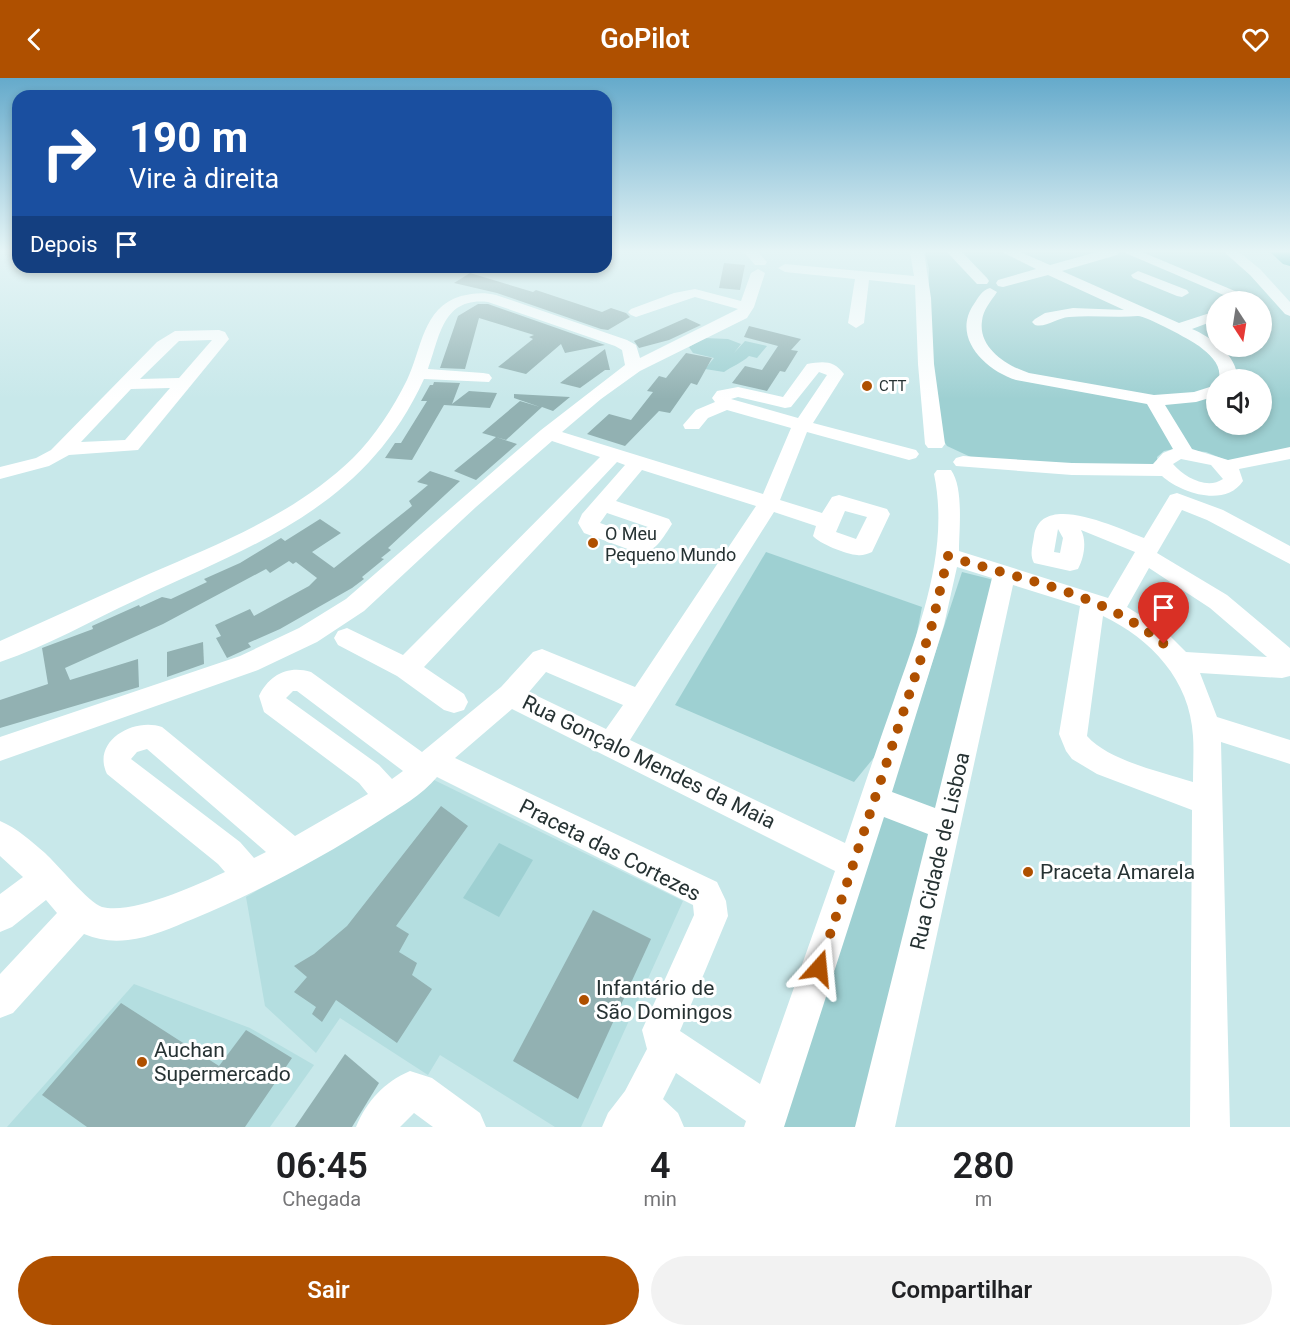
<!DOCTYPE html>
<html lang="pt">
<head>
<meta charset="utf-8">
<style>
	body { margin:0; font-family:Roboto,sans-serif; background:#f2f2f2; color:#202124; height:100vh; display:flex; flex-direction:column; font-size:22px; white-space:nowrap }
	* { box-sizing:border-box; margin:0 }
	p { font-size:20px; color:#757577 }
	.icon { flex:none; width:33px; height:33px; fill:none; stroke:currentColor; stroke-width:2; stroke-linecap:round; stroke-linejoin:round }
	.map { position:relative; height:1049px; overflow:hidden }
	.drawer { display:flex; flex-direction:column; background:#fff; flex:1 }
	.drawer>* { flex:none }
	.hud { position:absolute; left:12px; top:12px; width:600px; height:183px; border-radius:18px; box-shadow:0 3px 9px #0003; background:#1a4fa0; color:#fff; overflow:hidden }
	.needle { width:39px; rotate:168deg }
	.fabs { position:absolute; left:1206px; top:213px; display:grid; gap:12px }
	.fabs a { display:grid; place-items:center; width:66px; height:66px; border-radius:50%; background:#fff; box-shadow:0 3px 9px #0003; font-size:30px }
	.pin { position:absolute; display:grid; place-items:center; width:51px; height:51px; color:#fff; margin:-62px -26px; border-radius:50% 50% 50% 0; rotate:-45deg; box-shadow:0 0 6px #0007 }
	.pin .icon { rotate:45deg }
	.me { position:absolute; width:66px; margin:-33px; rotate:18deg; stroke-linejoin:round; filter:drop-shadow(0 0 4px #0008) }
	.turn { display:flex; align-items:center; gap:21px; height:126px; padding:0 18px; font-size:27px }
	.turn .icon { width:78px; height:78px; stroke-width:2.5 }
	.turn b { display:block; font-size:42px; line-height:51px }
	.then { display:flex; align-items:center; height:57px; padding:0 18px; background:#0003; gap:12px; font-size:22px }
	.eta { display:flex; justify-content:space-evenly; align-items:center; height:102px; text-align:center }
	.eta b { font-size:36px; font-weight:600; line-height:42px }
	.action { display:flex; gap:12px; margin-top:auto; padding:12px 18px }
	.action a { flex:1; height:69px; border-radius:36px; background:#af5000; color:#fff; font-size:24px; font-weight:600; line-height:69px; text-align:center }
	.action a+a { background:#f2f2f2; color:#202124 }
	header { display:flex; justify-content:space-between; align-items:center; height:78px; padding:0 18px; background:#af5000; color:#fff; font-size:27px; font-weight:600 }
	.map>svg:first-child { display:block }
</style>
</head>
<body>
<header><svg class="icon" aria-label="back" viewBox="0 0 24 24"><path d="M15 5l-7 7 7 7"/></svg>GoPilot<svg class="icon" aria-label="heart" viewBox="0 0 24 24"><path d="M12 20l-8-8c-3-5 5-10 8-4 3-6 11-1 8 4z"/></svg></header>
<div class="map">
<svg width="1290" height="1049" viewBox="0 0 1290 1049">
	<rect width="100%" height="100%" fill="#c8e8ea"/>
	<g fill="#b4dee0">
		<polygon points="432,701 683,823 581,1049 555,1049 440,977 428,997 340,940 316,975 265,928 246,819 332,769"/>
		<polygon points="134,906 250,950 314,987 270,1049 7,1049"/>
	</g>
	<g fill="#9ed0d2" fill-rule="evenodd">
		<path d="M925 174H1225L1238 182 1290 237V372L1233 385 1206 374 1174 371 1164 373 1157 379 1158 386 1075 388 975 381 947 368 942 360 928 245 929 191ZM1216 224H1262V268H1216ZM1216 302H1262V346H1216Z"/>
		<path d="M704 260 728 261 741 266 734 275 745 263 767 268 757 280 749 278C742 285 732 288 724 294L705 291 714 280 693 275 689 269Z"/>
		<polygon points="766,474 922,529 898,650 854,704 675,627"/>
		<polygon points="962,494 998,503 862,1049 779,1049"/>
		<polygon points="499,765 533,782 499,839 463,820"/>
	</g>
	<g fill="#92b1b2">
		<polygon points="724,185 745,187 740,212 719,210"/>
		<polygon points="470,195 533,214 536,212 602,234 611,230 626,235 630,239 608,252 601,251 497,215 454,205"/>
		<polygon points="478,226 488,226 605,267 565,275 561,266 526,296 498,289 533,261 529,259 534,257 479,240 465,291 440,290 458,238"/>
		<polygon points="686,240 701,247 669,262 639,270 634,263"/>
		<polygon points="749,248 801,261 791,272 798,273 785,294 780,293 767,313 732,305 745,288 762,292 778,268 744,259"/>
		<polygon points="605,271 610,292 605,292 580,310 560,305"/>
		<polygon points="686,275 712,280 697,307 691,305 670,335 659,333 625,368 587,356 609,336 631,342 653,314 647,313 659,298 666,300"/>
		<polygon points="434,304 460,305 452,326 469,313 497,315 490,330 444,327 412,382 385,380 395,365 401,365 427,323 421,323 430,307 433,307"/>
		<polygon points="514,316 570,319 553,333 542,329 506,362 496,359 517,366 476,402 454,393 496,359 482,355 520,323 540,329 514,320"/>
		<polygon points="430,393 460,403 388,470 391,472 381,480 384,481 362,499 364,501 352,510 280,551 248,565 251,569 227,580 216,560 221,558 215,547 250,531 254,538 309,508 317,500 296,484 293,486 289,483 270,495 266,491 163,546 65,590 70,602 138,581 139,609 0,650 0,622 48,606 42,570 93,551 92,548 139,527 140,529 162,519 171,521 207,504 204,501 240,485 281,460 285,463 320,441 341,455 312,474 334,490 412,428 409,423 428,407 417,404"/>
		<polygon points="203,564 204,586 167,599 167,574"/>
		<polygon points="441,728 468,748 396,848 409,856 399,874 417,885 412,897 432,911 397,965 336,922 322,944 312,936 316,929 294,914 307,899 294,888 314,876 347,848"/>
		<polygon points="593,832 651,861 578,1021 513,983"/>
		<polygon points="121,925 219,988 246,952 292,980 245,1049 87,1049 42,1017"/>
		<polygon points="345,976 379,1005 352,1049 295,1049"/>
	</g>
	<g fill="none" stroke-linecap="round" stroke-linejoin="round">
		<g fill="#fff" fill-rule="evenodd">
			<polygon points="744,174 758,174 767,184 765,187 755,187"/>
			<polygon points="910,174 924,174 931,220 934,286 945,366 942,370 928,370 925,366 918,286 915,207 869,202 864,245 856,250 848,245 855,201 785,194 778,190 785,186 914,198"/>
			<polygon points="947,174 962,174 987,200 989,203 987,206 977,206"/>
			<path d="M1002 174H1020L1050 187 1097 174H1119L1117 177 1062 193 1179 245 1216 233V242L1192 251C1211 259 1239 278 1237 302H1219C1222 286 1210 277 1199 268 1191 262 1146 238 1138 238 1116 240 1092 237 1069 239 1057 240 1046 250 1035 247L1032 244 1035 241 1045 235 1073 230 1124 232 1048 197 1003 209 998 208 996 205 998 202 1036 191Z"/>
			<polygon points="1123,174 1142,174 1261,224 1240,224"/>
			<polygon points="1224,174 1239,174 1260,191 1290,224 1290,238 1285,236 1250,197"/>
			<path d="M758 191 765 195 754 229 747 240 640 293 601 321 562 354 763 416 791 350 727 332 708 340 699 351H685L683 347 696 332 715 324 712 320 717 313 738 309 783 319 807 286C823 283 834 282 844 296L813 345 916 372 919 376 916 380 909 382 807 354 780 422 822 435 832 419 839 417 887 431 890 436 872 474C867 476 862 478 857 477 848 477 818 465 813 458L816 448 774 434 630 662 845 765C861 717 877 670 894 622 919 550 950 473 934 396L937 392H951C964 410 959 451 959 473L1108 520 1135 474 1081 452C1087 463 1084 480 1078 491L1070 493 1034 485C1029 476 1033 467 1034 458 1041 412 1119 451 1144 460L1170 417 1177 415 1223 432 1290 468V486L1207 442 1182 432 1157 475 1227 517 1290 570V598L1282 600 1200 595 1217 639 1290 662V686L1221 664 1230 1049H1190L1192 732 1097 696 1072 681 1066 673 1059 656 1080 528 1013 507 895 1049H855L928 756 884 739 784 1049H744L746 1043 676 995 663 1021 678 1035 684 1049H602L608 1035 625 1013 647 971 642 952 694 837 693 827 437 699C422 717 399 730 379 743 320 781 258 814 193 841 173 849 150 860 128 862 112 864 99 862 84 856L13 935 0 940V896L57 835 46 822 12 849 0 854V816L23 799 0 778V743C17 750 31 763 45 775 57 786 89 825 102 829 132 837 197 807 225 794L218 786 107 696C91 663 134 639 162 649L295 758 368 716 359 705 264 634 259 618C269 597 288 587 311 594L422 674 501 609 533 574 542 571 635 609 756 428 642 392 616 423 669 441 672 446C662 461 654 479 633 473L584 455 578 445 582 436 625 387 617 384 424 589 464 616 468 624 464 632 454 635 444 632 397 598 338 567 334 560 338 553 347 550 403 577 600 379 552 363 476 429 364 533 317 564 258 592 0 683V659L240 578 299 550 346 521 541 352 625 287 622 272 615 268 488 224C442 219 440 259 428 291L483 295 489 296 492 300 489 304 424 301C365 430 255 466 136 522 92 542 46 569 0 584V563C50 541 99 518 149 496 221 465 295 436 353 380 375 358 393 330 407 302 422 271 422 230 461 218 473 215 484 214 496 217L627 262 636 267 640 280 738 231 695 219 636 239 631 237 628 234 631 231 674 215 695 211 741 223 751 195ZM819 294 827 297 798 340 731 321 738 319 785 330 791 329ZM845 433 867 439 856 461 836 454ZM607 435 648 449 640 459 600 445ZM1058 451 1063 460 1060 475 1054 474ZM957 489 992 500 935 730 892 714 944 547ZM1149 490 1210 530 1267 579 1186 574 1164 552 1127 529ZM1103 538C1151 561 1190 602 1193 658 1194 673 1193 689 1193 704 1162 694 1109 683 1087 658ZM546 594 623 627 606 651 529 614ZM293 613H297L403 693 392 701 379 687 286 620ZM512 631 835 793 760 1006 680 953 728 838 726 823 717 804 455 680ZM147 671 266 774 254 780 240 764 131 681 137 674Z"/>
			<polygon points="1138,193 1187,212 1189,215 1182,219 1177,218 1133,200 1131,197"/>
			<path d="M990 210 997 214C991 223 983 232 982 243 978 270 1007 288 1029 295L1154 317 1194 314 1216 307V318L1196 324 1165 327 1192 371 1228 382 1290 369V381L1239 391 1243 403C1225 430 1181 415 1162 398L1072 397 956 388 953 384 956 380 963 378 1072 385 1153 386 1163 375 1173 371 1147 326 1016 302C985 292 951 259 974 226 978 220 982 212 990 210ZM1181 381 1211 387 1223 401C1207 412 1184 399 1173 386Z"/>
			<path d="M219 252 225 254 229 261 138 372 69 377 49 388 0 401V389L36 380 51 372 157 264 175 253ZM212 262 179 300 140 301 179 263ZM170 310 125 362 81 364 131 311Z"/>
			<path d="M410 993 432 1000 480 1035 486 1049H433L414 1035 400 1049H356C367 1023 384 1004 410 993Z"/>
		</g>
		<polygon fill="#1ea3a8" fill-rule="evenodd" points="1270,174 1290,174 1290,188 1283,186"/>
	</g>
	<linearGradient id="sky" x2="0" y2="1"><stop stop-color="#65aacb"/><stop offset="0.54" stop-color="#e6f5f6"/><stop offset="1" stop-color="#e6f5f6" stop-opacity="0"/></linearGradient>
	<rect width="1290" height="321" fill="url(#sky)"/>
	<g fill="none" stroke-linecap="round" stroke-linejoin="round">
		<path stroke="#af5000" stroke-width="10" stroke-dasharray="0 18" d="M819 890 932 547 948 478C1024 503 1101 514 1164 566"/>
	</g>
	<g fill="#af5000" stroke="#fff" stroke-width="2">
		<circle cx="867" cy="308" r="6"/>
		<circle cx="593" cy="465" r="6"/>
		<circle cx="1028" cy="794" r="6"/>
		<circle cx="584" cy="922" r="6"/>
		<circle cx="142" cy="984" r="6"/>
	</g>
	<g text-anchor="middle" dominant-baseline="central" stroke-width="6" stroke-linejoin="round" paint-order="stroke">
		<g font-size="15" fill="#263233" stroke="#fff" text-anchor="start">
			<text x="879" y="308">CTT</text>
		</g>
		<g font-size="18" fill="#263233" stroke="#fff" text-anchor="start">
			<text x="605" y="455">O Meu<tspan x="605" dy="21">Pequeno Mundo</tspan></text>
		</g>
		<g font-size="21" fill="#263233" stroke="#fff">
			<text transform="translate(649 684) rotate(26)">Rua Gonçalo Mendes da Maia</text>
			<text transform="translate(610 772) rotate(27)">Praceta das Cortezes</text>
			<text transform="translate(940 773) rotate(-77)">Rua Cidade de Lisboa</text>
		</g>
		<g font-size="21" fill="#263233" stroke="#fff" text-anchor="start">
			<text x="1040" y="794">Praceta Amarela</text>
			<text x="596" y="910">Infantário de<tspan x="596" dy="24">São Domingos</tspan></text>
			<text x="154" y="972">Auchan<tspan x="154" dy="24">Supermercado</tspan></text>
		</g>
	</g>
</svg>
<div class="fabs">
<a><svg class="needle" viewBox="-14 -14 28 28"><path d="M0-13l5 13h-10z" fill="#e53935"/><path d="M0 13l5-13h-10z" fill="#757577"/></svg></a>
<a><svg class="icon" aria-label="sound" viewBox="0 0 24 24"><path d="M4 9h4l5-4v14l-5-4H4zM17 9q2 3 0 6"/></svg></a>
</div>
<div class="pin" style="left:1164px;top:566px;background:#d93025"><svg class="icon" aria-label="arrive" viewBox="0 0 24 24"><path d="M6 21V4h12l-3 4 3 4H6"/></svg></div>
<svg class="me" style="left:819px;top:890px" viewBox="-20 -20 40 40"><path d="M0-17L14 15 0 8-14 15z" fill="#af5000" stroke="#fff" stroke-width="4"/></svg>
<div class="hud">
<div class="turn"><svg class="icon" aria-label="right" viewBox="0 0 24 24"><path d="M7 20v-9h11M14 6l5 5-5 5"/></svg><div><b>190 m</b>Vire à direita</div></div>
<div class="then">Depois<svg class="icon" aria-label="arrive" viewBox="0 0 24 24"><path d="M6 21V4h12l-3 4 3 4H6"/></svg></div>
</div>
</div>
<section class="drawer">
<div class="eta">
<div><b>06:45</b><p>Chegada</p></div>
<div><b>4</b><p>min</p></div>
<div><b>280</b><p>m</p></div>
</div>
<div class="action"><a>Sair</a><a>Compartilhar</a></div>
</section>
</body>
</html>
